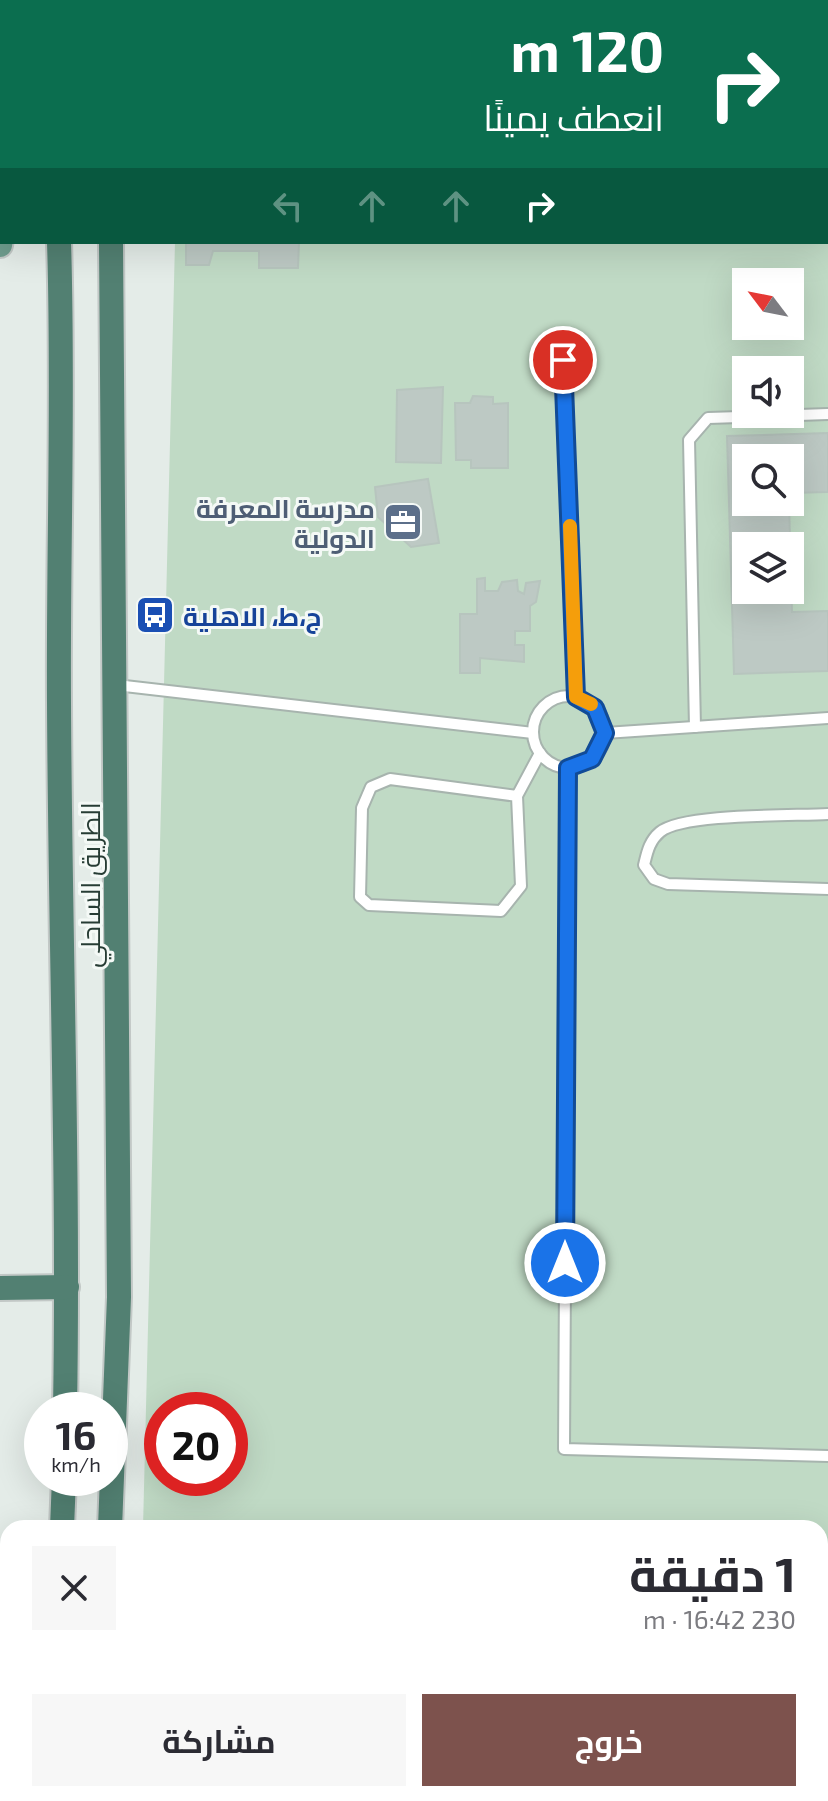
<!DOCTYPE html>
<html lang="ar">
<head>
<meta charset="utf-8">
<style>
	body { margin:0; font-family:"Exo 2",Cairo,sans-serif; background:#f7f7f7; color:#2b2b33; direction:rtl; height:100vh; display:flex; flex-direction:column; font-size:30px; white-space:nowrap }
	* { box-sizing:border-box; margin:0 }
	p { font-size:26px; color:#7c7c81 }
	.icon { flex:none; width:44px; height:44px; fill:none; stroke:currentColor; stroke-width:2; stroke-linecap:round; stroke-linejoin:round }
	.map { position:relative; flex:1; overflow:hidden; direction:ltr }
	.details { position:absolute; left:0px; top:1520px; width:828px; height:282px; display:flex; flex-direction:column; background:#fff; border-radius:24px 24px 0 0; box-shadow:0 8px 32px #0002; direction:rtl }
	.details>* { flex:none }
	.banner { position:absolute; left:0px; top:0px; width:828px; height:244px; box-shadow:0 8px 32px #0002; direction:rtl; background:#0b6e4f; color:#fff; overflow:hidden }
	.needle { width:52px; rotate:302deg }
	.tools { position:absolute; left:732px; top:268px; display:grid; gap:16px }
	.tools a { display:grid; place-items:center; width:72px; height:72px; border-radius:0px; background:#fff; box-shadow:0 8px 32px #0002; font-size:40px }
	.speed { position:absolute; left:24px; top:1392px; display:flex; gap:16px; font-size:40px; font-weight:700; text-align:center }
	.speed>* { display:grid; place-content:center; width:104px; height:104px; border-radius:50%; background:#fff; box-shadow:0 8px 32px #0002; line-height:1 }
	.speed small { font-size:20px; font-weight:400 }
	.speed .limit { border:12px solid #d22; background:#fff; color:#111 }
	.pin { position:absolute; display:grid; place-items:center; width:68px; height:68px; color:#fff; margin:-34px; border:4px solid #fff; border-radius:50%; box-shadow:0 2px 8px #0007 }
	.me { position:absolute; width:88px; margin:-44px; rotate:0deg; stroke-linejoin:round; filter:drop-shadow(0 0 6px #0008) }
	.turn { display:flex; align-items:center; gap:28px; height:168px; padding:0 32px; font-size:36px }
	.turn .icon { width:104px; height:104px; stroke-width:2.5 }
	.turn b { display:block; font-size:56px; line-height:68px }
	.lanes { display:flex; align-items:center; height:76px; padding:0 32px; background:#0003; justify-content:center; gap:40px; direction:ltr }
	.lanes .off { opacity:.35 }
	.round { display:grid; place-items:center; flex:none; width:84px; height:84px; border-radius:0px; background:#f7f7f7 }
	.summary { display:flex; align-items:center; justify-content:space-between; height:136px; padding:0 32px }
	h1 { font-size:48px; font-weight:700; line-height:60px }
	.button { display:flex; gap:16px; margin-top:auto; padding:16px 32px }
	.button a { flex:1; height:92px; border-radius:0px; background:#7d524d; color:#fff; font-size:32px; font-weight:700; line-height:92px; text-align:center }
	.button a+a { background:#f7f7f7; color:#2b2b33 }
	.map>svg:first-child { display:block }
</style>
</head>
<body>
<div class="map">
<svg width="828" height="1801" viewBox="0 0 828 1801">
	<rect width="100%" height="100%" fill="#e4ece8"/>
	<path fill="#c0dac5" fill-rule="evenodd" d="M175 242 828 244V1801H136V1794H820V1528H143ZM746 282H790V326H746ZM746 370H790V414H746ZM746 458H790V502H746ZM746 546H790V590H746ZM162 1410H230V1478H162Z"/>
	<g fill="#bdc9c4" stroke="#b7c5be" stroke-width="2" fill-rule="evenodd">
		<polygon points="186,242 299,242 298,268 259,268 259,251 213,251 209,265 186,265"/>
		<polygon points="443,387 441,463 396,462 397,390"/>
		<polygon points="473,396 493,397 493,404 508,403 508,468 471,468 471,460 456,460 455,403 470,403"/>
		<path d="M828 433V492L790 493V458H746V502H789L792 612 828 611V671L734 674 727 436ZM746 546H790V590H746Z"/>
		<polygon points="428,479 439,543 411,547 378,517 375,487"/>
		<polygon points="485,578 485,591 498,591 502,582 517,580 518,591 524,594 526,583 540,581 536,602 530,606 530,631 515,631 515,645 524,645 524,662 480,658 480,673 460,673 460,614 477,614 477,579"/>
	</g>
	<g fill="none" stroke-linecap="round" stroke-linejoin="round">
		<defs>
			<g id="service">
				<polyline points="210,0 242,2"/>
				<polyline points="328,2 329,0"/>
				<polyline points="826,148 828,147"/>
				<polyline points="563,360 576,697"/>
				<polyline points="116,685 533,733"/>
				<circle cx="569" cy="732" r="36"/>
				<polyline points="695,727 689,440 708,418 828,414"/>
				<polyline points="605,733 828,718"/>
				<polyline points="568,768 564,1449 828,1456"/>
				<polyline points="517,796 390,779 371,787 362,808 360,897 369,905 501,911 521,886 517,796 540,753"/>
				<path d="M828 814C793 816 683 813 660 832 649 841 647 853 644 865L654 879 668 884 828 889"/>
			</g>
			<polyline id="primary" points="0,245 2,233"/>
			<g id="trunk">
				<polyline points="60,2 60,0"/>
				<polyline points="115,2 115,0"/>
				<path d="M59 242C64 395 58 548 59 702 60 938 69 1174 65 1410"/>
				<polyline points="0,1288 67,1287"/>
				<polyline points="62,1528 64,1478"/>
				<polyline points="110,1528 119,1297 111,242"/>
				<polyline points="0,1769 8,1745"/>
				<polyline points="35,1801 36,1794"/>
				<polyline points="86,1801 87,1794"/>
			</g>
		</defs>
		<use href="#service" stroke="#a7b4ae" stroke-width="14"/>
		<use href="#primary" stroke="#c2c8c6" stroke-width="28"/>
		<use href="#trunk" stroke="#c2c8c6" stroke-width="28"/>
		<polyline stroke="#88ac9e" stroke-width="5" stroke-dasharray="4 6" stroke-linecap="butt" points="0,1575 8,1575"/>
		<use href="#service" stroke="#fff" stroke-width="10"/>
		<use href="#primary" stroke="#6e9c8d" stroke-width="24"/>
		<use href="#trunk" stroke="#528072" stroke-width="24"/>
	</g>
	<g fill="none" stroke-linecap="round" stroke-linejoin="round">
		<defs>
			<polyline id="route" points="563,360 576,697 595,708 605,733 592,759 568,768 565,1263"/>
		</defs>
		<use href="#route" stroke="#114b97" stroke-width="20"/>
		<use href="#route" stroke="#1a73e8" stroke-width="14"/>
		<polyline stroke="#f59e0b" stroke-width="14" points="570,526 576,697 591,704"/>
	</g>
	<defs>
		<symbol id="office-square" viewBox="-11 -11 22 22"><rect x="-9" y="-9" width="18" height="18" rx="4" fill="#5c6f8a" stroke="#f4f9f6"/><path d="M-6-3h4V-5.5h4V-3h4V5H-6ZM-1-4.5V-3h2v-1.5ZM-6 0V1H6V0Z" fill="#fff"/></symbol>
		<symbol id="bus-square" viewBox="-11 -11 22 22"><rect x="-9" y="-9" width="18" height="18" rx="4" fill="#1a4fb4" stroke="#f4f9f6"/><path d="M-5-6H5V4H4V6H2V4H-2V6H-4V4H-5ZM-3.5-4V0h7V-4ZM-3.5 1.2v1.5H-2V1.2ZM2 1.2v1.5H3.5V1.2Z" fill="#fff"/></symbol>
	</defs>
	<g fill-rule="evenodd">
		<use href="#office-square" x="381" y="500" width="44" height="44"/>
		<use href="#bus-square" x="133" y="593" width="44" height="44"/>
	</g>
	<g text-anchor="middle" dominant-baseline="central" stroke-width="6" stroke-linejoin="round" paint-order="stroke">
		<g font-size="26" font-weight="bold" fill="#4e5e75" stroke="#f4f9f6" text-anchor="end">
			<text x="375" y="507">مدرسة المعرفة<tspan x="375" dy="30">الدولية</tspan></text>
		</g>
		<g font-size="26" font-weight="bold" fill="#164399" stroke="#f4f9f6" text-anchor="start">
			<text x="183" y="615">ج،ط، الاهلية</text>
		</g>
		<g font-size="26" fill="#263c34" stroke="#f4f9f6">
			<text transform="translate(89 885) rotate(-90)">الطريق الساحلي</text>
		</g>
	</g>
</svg>
<div class="tools">
<a><svg class="needle" viewBox="-14 -14 28 28"><path d="M0-13l5 13h-10z" fill="#e53935"/><path d="M0 13l5-13h-10z" fill="#7c7c81"/></svg></a>
<a><svg class="icon" aria-label="sound" viewBox="0 0 24 24"><path d="M4 9h4l5-4v14l-5-4H4zM17 9q2 3 0 6"/></svg></a>
<a><svg class="icon" aria-label="search" viewBox="0 0 24 24"><circle cx="10" cy="10" r="6"/><path d="M15 15l6 6"/></svg></a>
<a><svg class="icon" aria-label="layers" viewBox="0 0 24 24"><path d="M12 4l9 5-9 5-9-5zM3 14l9 5 9-5"/></svg></a>
</div>
<div class="speed"><div>16<small>km/h</small></div><div class="limit">20</div></div>
<div class="pin" style="left:563px;top:360px;background:#d93025"><svg class="icon" aria-label="arrive" viewBox="0 0 24 24"><path d="M6 21V4h12l-3 4 3 4H6"/></svg></div>
<svg class="me" style="left:565px;top:1263px" viewBox="-20 -20 40 40"><circle r="17" fill="#1a73e8" stroke="#fff" stroke-width="3"/><path d="M0-11L8 9 0 5-8 9z" fill="#fff"/></svg>
<div class="banner">
<div class="turn"><svg class="icon" aria-label="right" viewBox="0 0 24 24"><path d="M7 20v-9h11M14 6l5 5-5 5"/></svg><div><b>120 m</b>انعطف يمينًا</div></div>
<div class="lanes"><svg class="icon off" aria-label="left" viewBox="0 0 24 24"><path d="M17 20v-9H6M10 6l-5 5 5 5"/></svg><svg class="icon off" aria-label="ahead" viewBox="0 0 24 24"><path d="M12 20V5M6 11l6-6 6 6"/></svg><svg class="icon off" aria-label="ahead" viewBox="0 0 24 24"><path d="M12 20V5M6 11l6-6 6 6"/></svg><svg class="icon" aria-label="right" viewBox="0 0 24 24"><path d="M7 20v-9h11M14 6l5 5-5 5"/></svg></div>
</div>
<section class="details">
<div class="summary"><div><h1>1 دقيقة</h1><p>230 m · 16:42</p></div><a class="round"><svg class="icon" aria-label="close" viewBox="0 0 24 24"><path d="M6 6l12 12M18 6L6 18"/></svg></a></div>
<div class="button"><a>خروج</a><a>مشاركة</a></div>
</section>
</div>
</body>
</html>
